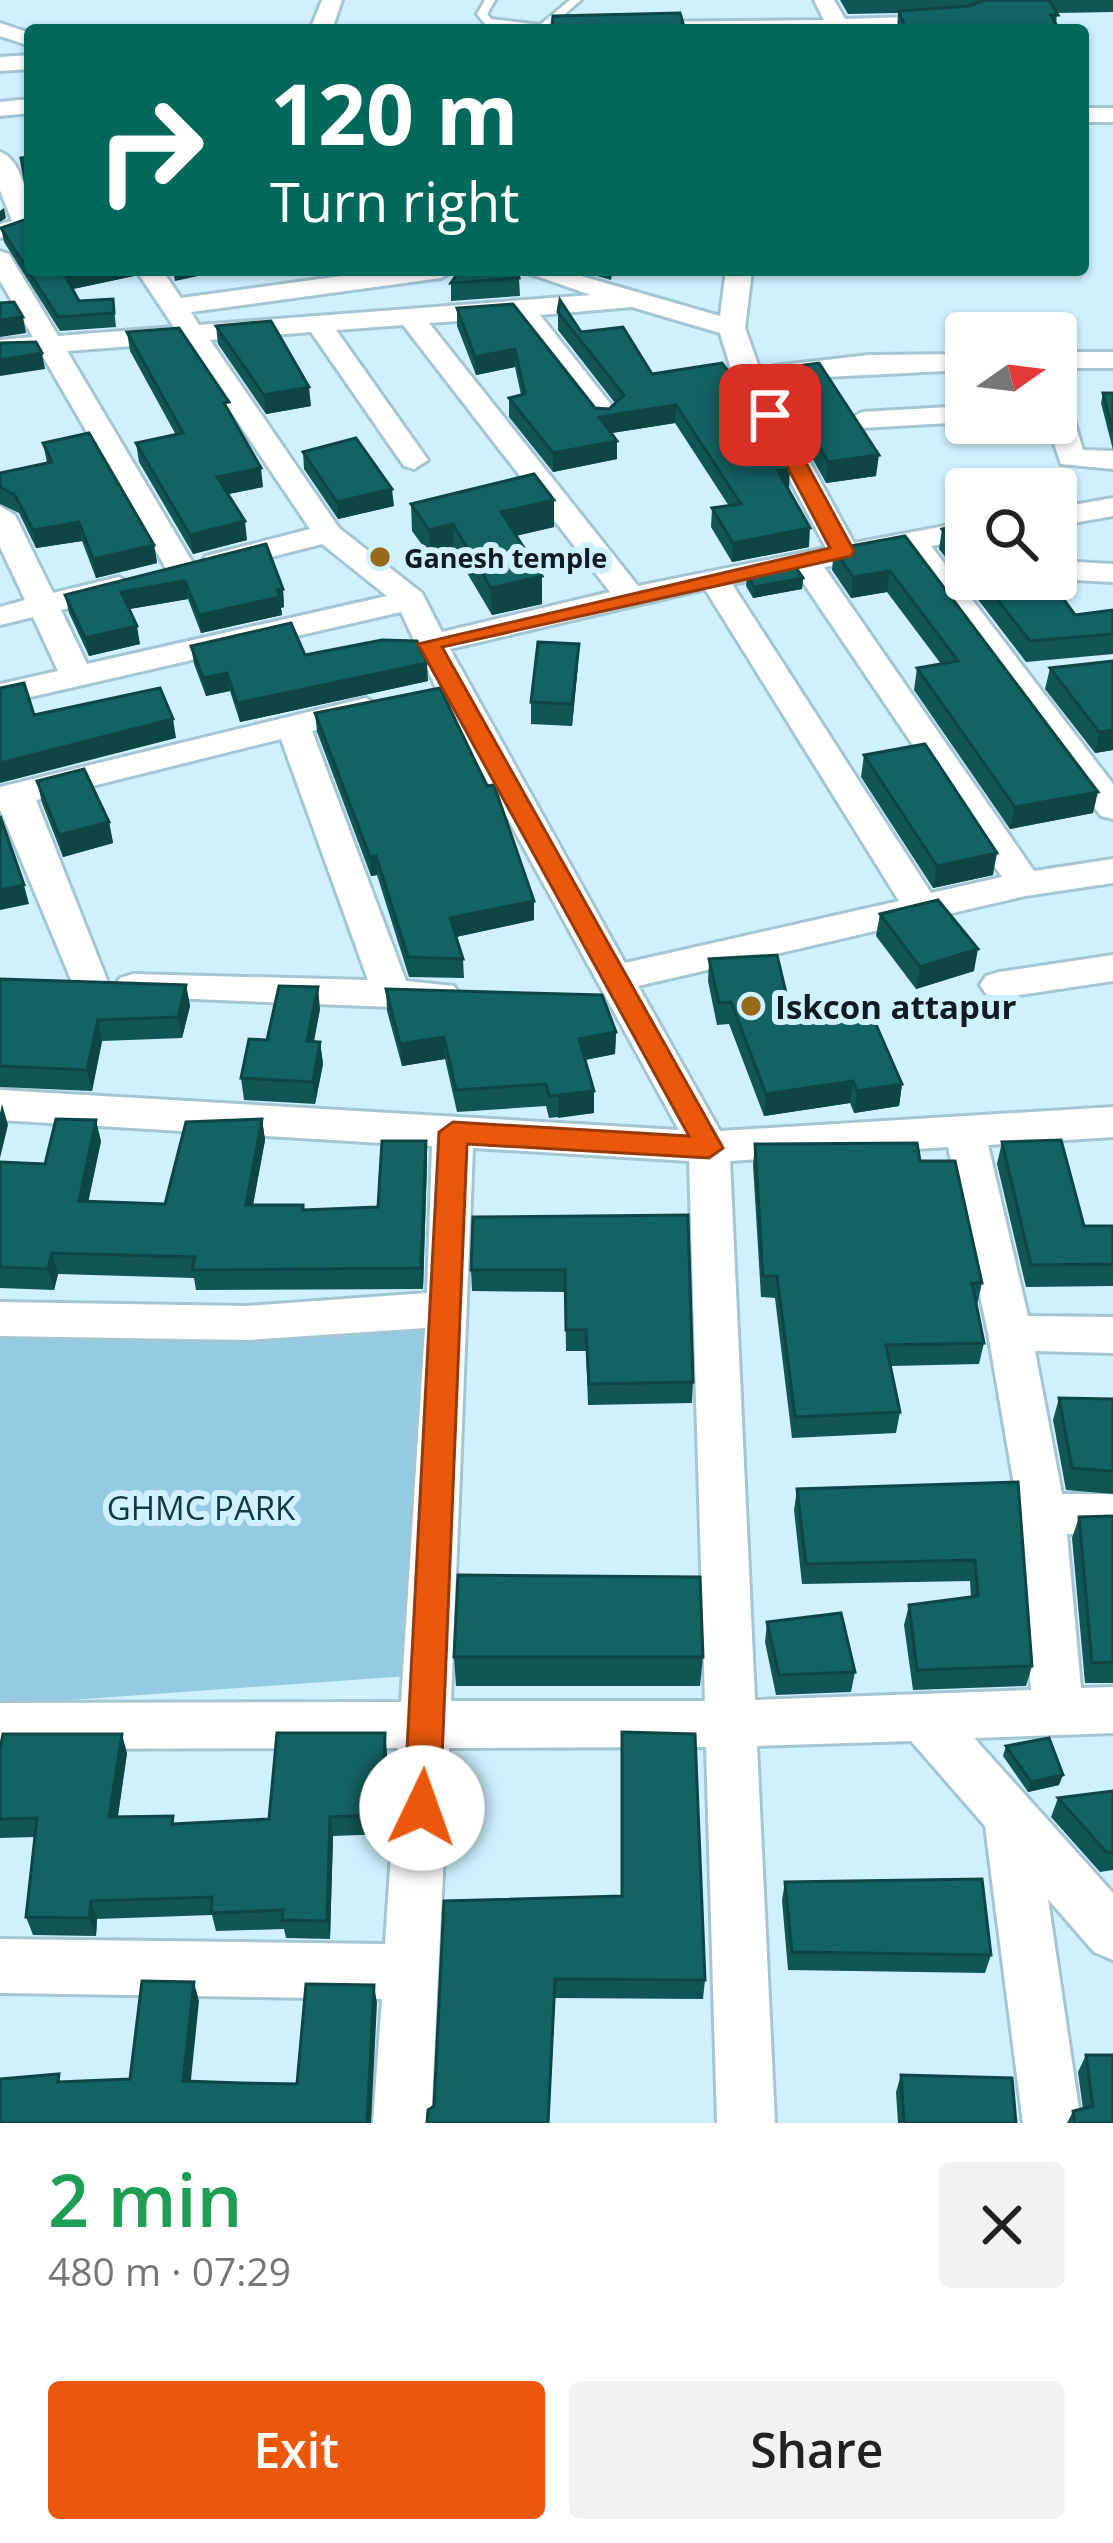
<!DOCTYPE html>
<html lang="en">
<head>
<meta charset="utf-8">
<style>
	body { margin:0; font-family:"Open Sans",sans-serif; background:#f2f2f2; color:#222; height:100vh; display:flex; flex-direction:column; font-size:45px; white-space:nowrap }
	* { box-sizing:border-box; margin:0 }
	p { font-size:39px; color:#767676 }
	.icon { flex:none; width:66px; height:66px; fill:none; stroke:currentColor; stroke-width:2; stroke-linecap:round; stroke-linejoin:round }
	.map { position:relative; height:2123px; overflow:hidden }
	.sheet { display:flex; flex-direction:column; background:#fff; flex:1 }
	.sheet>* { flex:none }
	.banner { position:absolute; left:24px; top:24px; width:1065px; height:252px; border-radius:12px; box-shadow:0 3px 9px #0004; background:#00695c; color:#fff; overflow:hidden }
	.needle { width:78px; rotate:76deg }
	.controls { position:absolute; left:945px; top:312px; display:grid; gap:24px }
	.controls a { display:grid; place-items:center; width:132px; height:132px; border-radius:12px; background:#fff; box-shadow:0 3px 9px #0004; font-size:60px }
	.pin { position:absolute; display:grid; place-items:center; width:102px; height:102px; color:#fff; margin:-51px; border-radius:24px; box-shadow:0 6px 18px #0006 }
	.me { position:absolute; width:132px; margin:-66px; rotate:3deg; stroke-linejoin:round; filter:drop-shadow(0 0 9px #0008) }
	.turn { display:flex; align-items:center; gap:42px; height:252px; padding:0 48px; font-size:54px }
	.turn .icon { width:156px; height:156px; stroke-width:2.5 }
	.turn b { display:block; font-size:84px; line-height:102px }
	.round { display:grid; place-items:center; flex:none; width:126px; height:126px; border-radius:12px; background:#f2f2f2 }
	.summary { display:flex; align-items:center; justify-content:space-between; height:204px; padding:0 48px }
	h1 { font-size:72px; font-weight:600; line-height:90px; color:#1e9e55 }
	.primary-button { display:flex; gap:24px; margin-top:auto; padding:24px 48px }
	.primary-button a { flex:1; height:138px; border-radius:12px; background:#ea580c; color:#fff; font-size:48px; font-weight:600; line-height:138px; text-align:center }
	.primary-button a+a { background:#f2f2f2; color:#222 }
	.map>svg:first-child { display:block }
</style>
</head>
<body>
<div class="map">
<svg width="1113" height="2123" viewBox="0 0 1113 2123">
	<rect width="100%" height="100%" fill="#cff1ff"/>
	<polygon fill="#94cbe2" points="428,1316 436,1674 0,1705 0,1331"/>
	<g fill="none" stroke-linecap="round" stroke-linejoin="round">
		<defs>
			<polygon id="service" points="485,0 495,0 487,14 491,19 540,25 570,0 581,0 546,30 485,24 477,14"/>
			<g id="minor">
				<polygon points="322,0 342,0 332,30 310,30"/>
				<polygon points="814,0 834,0 845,19 947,16 958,22 947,28 904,30 623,28 634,22 824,20"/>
				<polygon points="0,23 30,33 30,46 0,36"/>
				<polygon points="30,55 30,69 0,71 0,57"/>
				<polygon points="30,99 30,113 0,116 0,102"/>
				<rect x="1083" y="108" width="30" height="14"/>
				<path d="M0 152C25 161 30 208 30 231L0 238V224L12 221 0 190Z"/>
				<path d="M0 251 9 254 58 336 174 327 136 270H162L181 298 385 270H454L441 278 191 312 199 325 591 295 519 270H560L720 316 726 270H752L745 328 761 373 774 366 869 355 966 354V370L765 380 854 543 966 522V540L931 546 1113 784V819L1101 816 904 552 824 567 1034 871 1113 859V883L1025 896 638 986 720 1131 1113 1107V1137L988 1145 1028 1316 1113 1317V1353L1035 1351 1062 1494H1113V1534H1067L1081 1688 1113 1687V1733L974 1738 1113 1893V1960L1094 1952 1048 1899 1081 2123H1023L985 1826 911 1741 757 1746 775 2123H717L706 1747 449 1748 431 2123H373L382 1999 0 1993V1939L385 1944 398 1748 0 1749V1703L401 1702 425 1328 247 1340 0 1336V1302L247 1306 427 1293 432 1146 0 1120V1090L679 1130 437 690 401 612 0 704V684L58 671 33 617 0 625V607L25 600 0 547V506L15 515 53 593 119 577 134 586 130 593 61 610 87 664 387 596 322 544 217 571 206 568 202 562 206 556 310 529 184 342 67 351 197 570 182 579 171 577 41 353 0 356V340L33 337 0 281ZM632 307 720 333 731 369 826 548 638 586 429 323 515 317 596 422 606 424 620 416 540 315ZM403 325 610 592 442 632 422 593 339 528 210 340 311 332 404 466 414 469 428 460 336 330ZM796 572 1002 877 931 893 732 584ZM705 589 899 901 625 963 450 649ZM948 1147 988 1333 1019 1514 1031 1690 755 1700 730 1161ZM473 1148 689 1161 705 1701H451Z"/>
				<rect x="1056" y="352" width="57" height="16"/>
				<polygon points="1056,398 1070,406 1083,450 1113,451 1113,469 1061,464 1047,423 1056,423"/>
				<polygon points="966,406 966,422 862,428 848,420 862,412"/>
				<polygon points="1113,498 1113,516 1056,526 1056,508"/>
				<polygon points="1056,561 1113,564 1113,582 1055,579"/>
				<polygon points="366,698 382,708 378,715 312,731 406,981 454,986 460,995 454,1004 392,1007 120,996 114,987 120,978 133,974 368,980 281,739 36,800 109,985 103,994 77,994 0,809 0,787"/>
				<polygon points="1113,955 1113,981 999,998 986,994 980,985 986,976 999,972"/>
			</g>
		</defs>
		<use href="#service" stroke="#a4c5d2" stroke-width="6"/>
		<use href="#minor" stroke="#a4c5d2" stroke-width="6"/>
		<use href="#service" fill="#fff" fill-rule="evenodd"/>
		<use href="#minor" fill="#fff" fill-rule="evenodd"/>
	</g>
	<g fill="#155">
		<polygon points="840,0 1113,0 1113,12 1057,13 1056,26 1059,30 897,30 898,13 848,14"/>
		<polygon points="1,228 30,270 135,270 134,276 73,289 79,301 113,299 116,327 60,331 4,242"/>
		<polygon points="576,270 613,270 611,280"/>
		<polygon points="519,278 520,296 451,301 451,283"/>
		<polygon points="457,308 595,408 609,409 615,403 558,330 558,312 581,332 652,374 789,488 809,547 732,562 711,527 712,508 729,506 675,423 612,433 617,441 617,459 553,472 509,417 509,398 521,395 515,367 476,375 457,326"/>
		<polygon points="216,326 311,406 266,414 218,344"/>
		<polygon points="127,332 231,415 263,487 228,494 247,540 193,554 139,462 136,443 176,435 130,351"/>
		<polygon points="966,351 966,394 959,394 953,375 956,354"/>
		<polygon points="776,369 876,476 826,483 774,389"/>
		<polygon points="1103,393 1113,393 1113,450 1101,403"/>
		<polygon points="43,443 154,545 157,563 96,578 82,541 36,548 19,513 0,504 0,473 47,463"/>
		<polygon points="303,452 394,506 338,519 304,469"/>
		<polygon points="411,504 554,527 516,536 542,576 542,604 492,615 454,551 431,557 412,531"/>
		<polygon points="966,522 966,579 1049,579 1075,615 1113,610 1113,654 1026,662 939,549 942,529"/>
		<polygon points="905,536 1093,813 1010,829 914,690 917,668 941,664 887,592 851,598 832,570 834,549"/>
		<polygon points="266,544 283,589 284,607 281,608 282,615 201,633 188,599 129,609 140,644 89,656 69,613 65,595"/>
		<polygon points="747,575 803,578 802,589 753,598 746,586"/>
		<polygon points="191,646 305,655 428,681 240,722 230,691 206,696 194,664"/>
		<polygon points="578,665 572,726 531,724 531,702"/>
		<polygon points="1050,668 1113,750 1095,753 1045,689"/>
		<polygon points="315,713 534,920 456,937 463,959 464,978 409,977 377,875 371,876 317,732"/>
		<polygon points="864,755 993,875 933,888 861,777"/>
		<polygon points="37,781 109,822 113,843 63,857 42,803"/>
		<polygon points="880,914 974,971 916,989 876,936"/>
		<polygon points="709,959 793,1022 902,1084 899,1106 854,1113 850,1103 764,1116 729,1024 717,1025 708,981"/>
		<polygon points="0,979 186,985 190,1006 182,1038 102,1041 92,1091 0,1087"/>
		<polygon points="386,989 616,1032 615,1054 585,1060 594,1113 549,1118 546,1106 457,1112 445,1059 402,1066 387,1011"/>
		<polygon points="320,1009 314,1042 320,1042 323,1064 315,1104 244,1100 241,1078 267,1040"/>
		<polygon points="262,1119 265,1140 253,1205 303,1205 304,1210 378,1207 426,1141 427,1162 423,1289 196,1290 194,1278 58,1274 54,1290 0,1288 0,1162 45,1164 101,1141 88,1202 165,1204"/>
		<polygon points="1002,1142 1084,1226 1113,1226 1113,1286 1026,1287 997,1164"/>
		<polygon points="755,1144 920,1161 982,1283 977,1305 984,1343 979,1364 891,1366 900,1412 896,1433 792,1438 775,1298 761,1297 753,1165"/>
		<polygon points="688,1215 693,1382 692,1403 588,1405 586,1351 566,1351 565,1292 472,1291 471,1270"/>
		<polygon points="1059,1398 1113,1399 1113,1494 1066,1490 1053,1420"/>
		<polygon points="1018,1482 1032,1666 1026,1686 913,1690 904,1625 909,1605 971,1597 970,1581 802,1584 794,1510 797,1489"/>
		<polygon points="1113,1516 1113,1683 1085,1683 1072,1538 1079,1517"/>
		<polygon points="767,1622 855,1672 851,1692 776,1695 765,1642"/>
		<polygon points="454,1657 703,1657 700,1686 456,1686"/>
		<polygon points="622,1732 705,1980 703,1999 555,1998 549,2123 427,2123 434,2106 621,1896"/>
		<polygon points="1006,1746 1059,1785 1028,1792 1003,1756"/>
		<polygon points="0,1749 127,1753 118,1816 175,1824 269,1819 387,1753 386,1834 333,1836 330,1939 286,1938 284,1929 216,1931 212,1915 97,1919 96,1936 33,1935 26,1917 35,1837 0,1838"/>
		<polygon points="1113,1791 1113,1870 1100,1872 1051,1817 1058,1798"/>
		<polygon points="785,1882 991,1955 985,1973 788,1970 782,1900"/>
		<polygon points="1086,2055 1113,2123 1067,2123 1073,2111 1083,2109 1078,2072"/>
		<polygon points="901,2075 1016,2123 898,2123 896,2092"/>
	</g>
	<g fill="#0e4545">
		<polygon points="4,208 6,218 0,222 0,211"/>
		<polygon points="93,270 135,270 134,276 68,290 65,276"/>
		<polygon points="173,270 211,270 212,273 175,281"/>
		<polygon points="328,270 356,270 328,273"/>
		<polygon points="23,317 26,333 0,337 0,320"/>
		<polygon points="515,349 515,367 476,375 475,357"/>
		<polygon points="42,353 45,369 0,376 0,360"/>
		<polygon points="309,387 311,406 266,414 264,395"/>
		<polygon points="676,405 675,423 599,435 599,417"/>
		<polygon points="617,441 617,459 553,472 553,453"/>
		<polygon points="879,455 876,476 826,483 828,462"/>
		<polygon points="261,468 263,487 219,496 217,477"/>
		<polygon points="790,469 789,488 776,489 778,471"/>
		<polygon points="392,489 394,506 338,519 337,502"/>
		<polygon points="554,500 554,527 501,539 501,512"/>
		<polygon points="245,521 247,540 193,554 190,535"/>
		<polygon points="79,522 82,541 36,548 33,530"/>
		<polygon points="453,524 454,551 431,557 429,530"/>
		<polygon points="810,528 809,547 732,562 733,543"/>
		<polygon points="154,545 157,563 96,578 93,559"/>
		<polygon points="890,571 887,592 851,598 853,577"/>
		<polygon points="542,576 542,604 492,615 491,588"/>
		<polygon points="803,578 802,589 753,598 754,587"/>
		<polygon points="185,581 188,599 124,610 121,592"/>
		<polygon points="283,589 284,607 281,608 282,615 201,633 199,615"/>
		<polygon points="137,626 140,644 89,656 85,638"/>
		<polygon points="579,644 578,665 572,726 572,704"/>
		<polygon points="427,663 428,681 240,722 237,703"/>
		<polygon points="227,673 230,691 206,696 203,678"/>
		<polygon points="173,719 176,738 0,783 0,763"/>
		<polygon points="1113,730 1113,750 1095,753 1099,732"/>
		<polygon points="1098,792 1093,813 1010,829 1015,807"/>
		<polygon points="109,822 113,843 63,857 59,835"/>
		<polygon points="997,853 993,875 933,888 937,866"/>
		<polygon points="376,856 377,875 371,876 370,857"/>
		<polygon points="24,885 29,904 0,910 0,890"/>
		<polygon points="534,901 534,920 451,938 450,918"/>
		<polygon points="978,949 974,971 916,989 920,967"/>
		<polygon points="186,985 190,1006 182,1038 178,1017"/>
		<polygon points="318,987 320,1009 309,1063 307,1041"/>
		<polygon points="98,1020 102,1041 92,1091 87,1070"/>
		<polygon points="616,1032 615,1054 579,1061 579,1039"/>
		<polygon points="444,1037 445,1059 402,1066 400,1044"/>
		<polygon points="320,1042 323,1064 315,1104 313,1082"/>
		<polygon points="853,1081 850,1103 764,1116 766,1094"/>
		<polygon points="902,1084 899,1106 854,1113 857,1091"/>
		<polygon points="594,1091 594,1113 558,1118 558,1096"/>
		<polygon points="2,1104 8,1125 0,1158 0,1113"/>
		<polygon points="262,1119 265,1140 249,1226 246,1205"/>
		<polygon points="96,1120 101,1141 84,1222 79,1201"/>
		<polygon points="426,1141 427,1162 423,1289 421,1268"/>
		<polygon points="52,1253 58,1274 54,1290 48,1269"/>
		<polygon points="385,1733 387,1753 386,1834 383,1815"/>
		<polygon points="122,1734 127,1753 115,1835 109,1817"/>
		<polygon points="1063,1775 1059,1785 1028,1792 1031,1782"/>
		<polygon points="330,1817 333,1836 330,1939 327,1921"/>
		<polygon points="91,1901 97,1919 96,1936 89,1918"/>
		<polygon points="194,1982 199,2001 189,2099 183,2081"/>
		<polygon points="374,1985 377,2003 371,2123 367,2123"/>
	</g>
	<g fill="#146363" stroke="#0e4545" stroke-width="3">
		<polygon points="984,0 1049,0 1058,15 1051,15 1059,30 906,30 899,11 970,6"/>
		<polygon points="680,13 685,30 574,30 552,25 553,16"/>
		<polygon points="30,157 30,206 21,158"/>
		<polygon points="30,218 30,270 93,270 65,276 79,301 113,299 114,313 58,317 1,228"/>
		<polygon points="460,270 516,270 519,278 451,283"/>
		<polygon points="560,300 581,332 623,327 652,374 722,363 732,376 740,375 790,469 778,471 810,528 733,543 712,508 741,504 676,405 599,417 617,441 553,453 509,398 525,394 515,349 475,357 457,308 513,304 595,408 609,409 624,395 558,312"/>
		<polygon points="14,302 23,317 0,320 0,303"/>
		<polygon points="271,321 309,387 264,395 216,326"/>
		<polygon points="179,328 229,402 224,403 261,468 217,477 245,521 190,535 136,443 183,433 127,332"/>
		<polygon points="36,342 42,353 0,360 0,343"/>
		<polygon points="966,351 966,373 962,373 956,354"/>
		<polygon points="819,363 879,455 828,462 776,369"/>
		<polygon points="1103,393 1113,393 1113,431"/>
		<polygon points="89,433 154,545 93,559 79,522 33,530 15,495 0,487 0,473 52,462 43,443"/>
		<polygon points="356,438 392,489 337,502 303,452"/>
		<polygon points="534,474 554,500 501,512 542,576 491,588 453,524 429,530 411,504"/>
		<polygon points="966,522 966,559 942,529"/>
		<polygon points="905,536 1098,792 1015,807 917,668 958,661 890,571 853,577 834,549"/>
		<polygon points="266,544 283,589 277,590 280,597 199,615 185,581 121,592 137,626 85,638 65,595"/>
		<polygon points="795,566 803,578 754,587 747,575"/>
		<polygon points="981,579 1049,579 1075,615 1113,610 1113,634 1030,641"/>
		<polygon points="291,623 305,655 382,640 417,641 427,663 237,703 227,673 203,678 191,646"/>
		<polygon points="538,642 579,644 572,704 531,702"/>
		<polygon points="1113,661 1113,730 1099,732 1050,668"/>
		<polygon points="24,683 34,715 160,688 173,719 0,763 0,688"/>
		<polygon points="440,688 487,786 494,785 534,901 450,918 463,959 408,957 376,856 370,857 315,713"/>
		<polygon points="925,744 997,853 937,866 864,755"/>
		<polygon points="84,769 109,822 59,835 37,781"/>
		<polygon points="0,816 24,885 0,890"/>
		<polygon points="938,900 978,949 920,967 880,914"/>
		<polygon points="777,955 793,1022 870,1011 902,1084 857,1091 853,1081 766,1094 731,1002 719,1003 709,959"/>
		<polygon points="0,979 186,985 178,1017 98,1020 87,1070 0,1066"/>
		<polygon points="279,986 318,987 307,1041 320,1042 313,1082 241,1078 249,1039 267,1040"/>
		<polygon points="386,989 602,995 616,1032 579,1039 594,1091 549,1096 546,1084 456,1090 444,1037 400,1044"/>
		<polygon points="56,1119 96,1120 79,1201 165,1204 186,1122 262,1119 246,1205 303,1205 303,1210 378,1207 382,1141 426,1141 421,1268 192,1270 195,1257 52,1253 48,1269 0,1267 0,1162 45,1164"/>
		<polygon points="1061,1140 1084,1226 1113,1226 1113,1264 1031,1265 1002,1142"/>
		<polygon points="917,1143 920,1161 955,1161 982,1283 972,1283 984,1343 886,1345 900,1412 795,1417 777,1276 763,1276 755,1144"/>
		<polygon points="688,1215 693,1382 589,1384 586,1330 566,1330 565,1270 471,1270 473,1217"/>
		<polygon points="1059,1398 1113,1399 1113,1471 1072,1468"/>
		<polygon points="1018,1482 1032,1666 917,1670 909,1605 978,1596 975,1560 806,1564 797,1489"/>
		<polygon points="1113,1516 1113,1662 1092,1663 1079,1517"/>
		<polygon points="458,1575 700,1577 703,1657 454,1657"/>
		<polygon points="841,1613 855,1672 779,1675 767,1622"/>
		<polygon points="622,1732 695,1734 705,1980 555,1979 548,2123 427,2123 428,2110 434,2106 444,1901 622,1896"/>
		<polygon points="277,1733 385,1733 383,1815 330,1817 327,1921 282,1920 283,1910 211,1913 212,1897 91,1901 89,1918 26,1917 37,1818 0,1819 0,1749 3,1734 122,1734 109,1817 173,1816 172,1824 269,1819"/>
		<polygon points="1049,1738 1063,1775 1031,1782 1006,1746"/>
		<polygon points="1113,1791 1113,1852 1107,1853 1058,1798"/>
		<polygon points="982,1879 991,1955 792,1952 785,1882"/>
		<polygon points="142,1981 194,1982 183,2081 242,2083 297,2084 306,1984 374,1985 367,2123 0,2123 0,2079 59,2074 58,2082 130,2079"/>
		<polygon points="1086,2055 1113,2055 1113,2123 1075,2123 1073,2111 1093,2106"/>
		<polygon points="901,2075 1012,2078 1016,2123 904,2123"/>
	</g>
	<polygon fill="#ea580c" stroke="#983908" stroke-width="3" points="770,409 780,415 854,551 851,556 442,647 723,1148 709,1158 467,1144 440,1808 435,1820 422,1825 409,1820 404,1808 439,1132 453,1122 689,1136 418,644 830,548 760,415"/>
	<g fill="#976918" stroke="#cff1ff" stroke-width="4.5">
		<circle cx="380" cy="557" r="12"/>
		<circle cx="751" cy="1006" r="12"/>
	</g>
	<g text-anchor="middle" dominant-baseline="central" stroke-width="12" stroke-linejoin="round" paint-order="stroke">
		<g font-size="27" font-weight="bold" fill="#101c21" stroke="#cff1ff" text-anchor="start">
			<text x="404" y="557">Ganesh temple</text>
		</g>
		<g font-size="33" font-weight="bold" fill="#101c21" stroke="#cff1ff" text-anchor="start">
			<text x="775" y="1006">Iskcon attapur</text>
		</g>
		<g font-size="33" fill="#123845" stroke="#cff1ff">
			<text x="201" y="1507">GHMC PARK</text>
		</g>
	</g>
</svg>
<div class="controls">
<a><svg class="needle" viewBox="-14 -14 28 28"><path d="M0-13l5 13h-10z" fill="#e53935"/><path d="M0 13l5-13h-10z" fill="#767676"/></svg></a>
<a><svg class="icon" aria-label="search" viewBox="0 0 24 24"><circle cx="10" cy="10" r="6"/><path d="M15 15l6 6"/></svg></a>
</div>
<div class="pin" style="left:770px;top:415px;background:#d93025"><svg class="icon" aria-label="arrive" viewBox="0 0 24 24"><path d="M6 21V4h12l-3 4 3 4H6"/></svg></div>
<svg class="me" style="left:422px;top:1808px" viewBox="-20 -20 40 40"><circle r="19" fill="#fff"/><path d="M0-13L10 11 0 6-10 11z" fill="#ea580c"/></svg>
<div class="banner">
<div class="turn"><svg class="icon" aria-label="right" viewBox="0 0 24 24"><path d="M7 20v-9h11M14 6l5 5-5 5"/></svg><div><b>120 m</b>Turn right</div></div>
</div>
</div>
<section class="sheet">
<div class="summary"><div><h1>2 min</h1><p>480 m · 07:29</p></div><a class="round"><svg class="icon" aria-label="close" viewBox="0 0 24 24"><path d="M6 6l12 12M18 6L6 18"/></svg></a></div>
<div class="primary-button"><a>Exit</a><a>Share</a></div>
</section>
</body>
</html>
